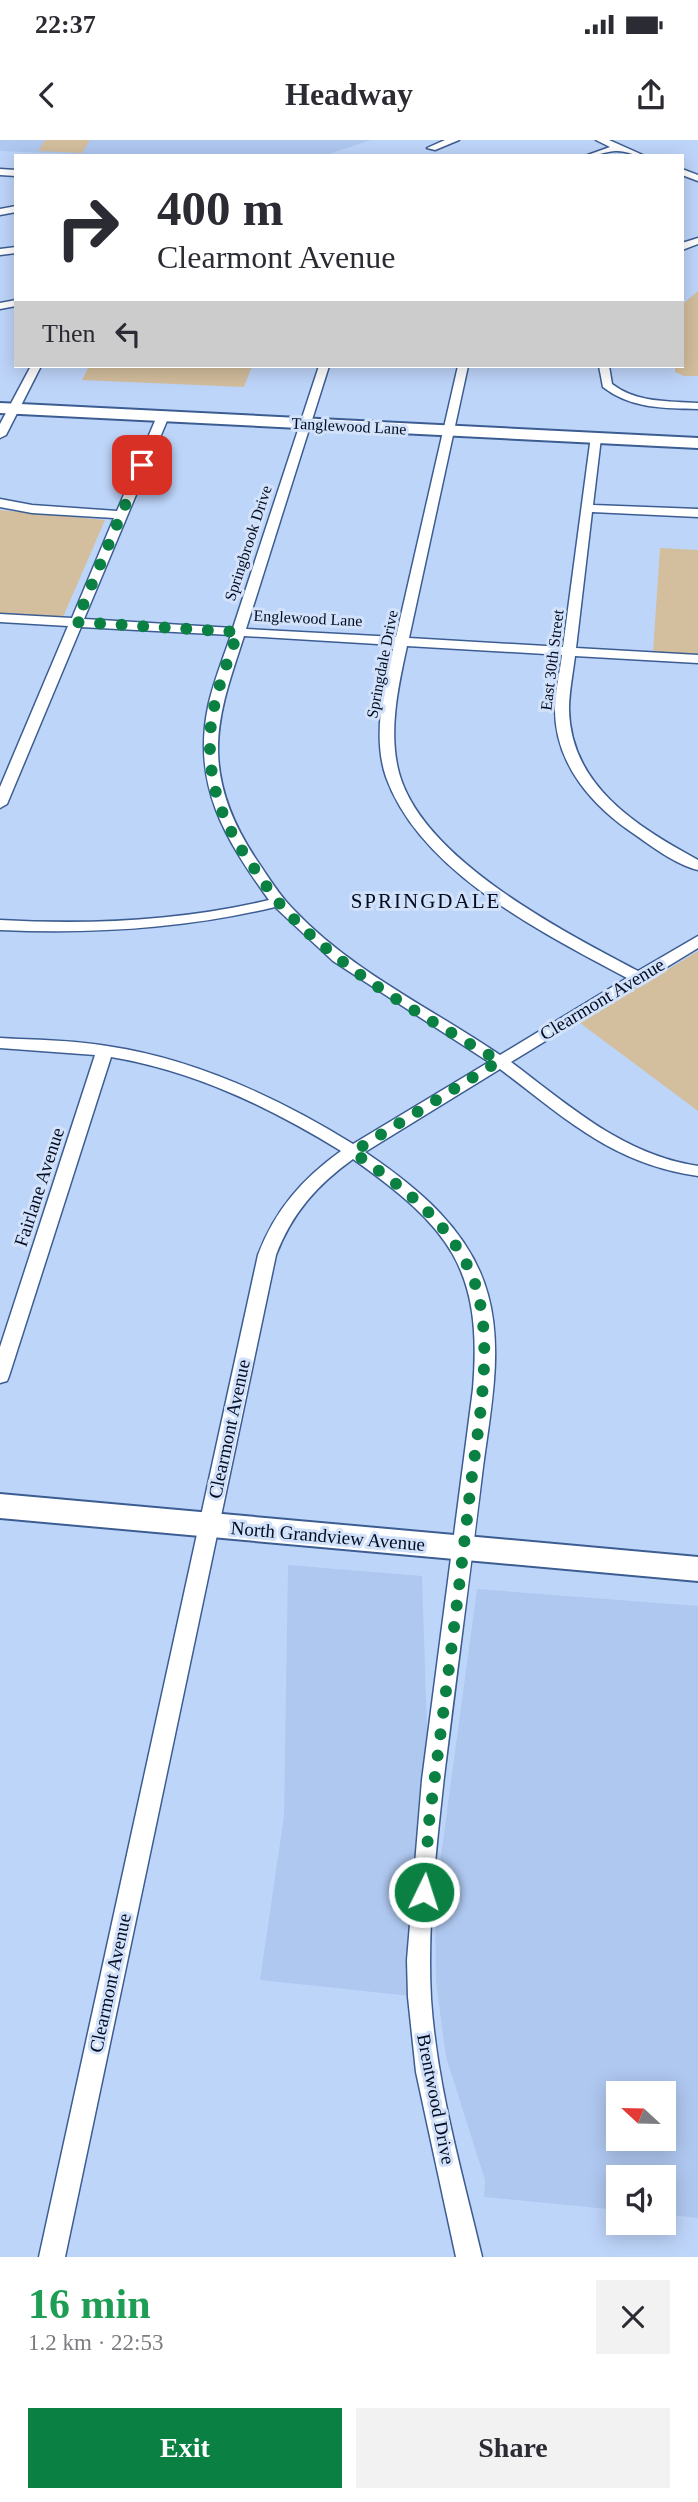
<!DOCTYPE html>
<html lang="en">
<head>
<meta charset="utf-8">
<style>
	body { margin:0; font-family:Georgia,serif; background:#f2f2f3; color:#2b2b33; height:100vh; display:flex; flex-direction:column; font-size:26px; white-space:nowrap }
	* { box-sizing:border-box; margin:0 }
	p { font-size:23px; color:#7c7c81 }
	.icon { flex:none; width:38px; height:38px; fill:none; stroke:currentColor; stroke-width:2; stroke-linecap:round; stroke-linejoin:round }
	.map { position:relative; height:2117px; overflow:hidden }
	.details { display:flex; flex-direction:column; background:#fff; flex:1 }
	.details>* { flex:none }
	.top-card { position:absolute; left:14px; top:14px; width:670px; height:214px; border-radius:0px; box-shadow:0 4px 18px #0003; background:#fff; color:#2b2b33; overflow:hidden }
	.needle { width:46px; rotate:292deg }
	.fabs { position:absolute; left:606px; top:1941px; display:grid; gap:14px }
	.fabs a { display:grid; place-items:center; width:70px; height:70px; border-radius:0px; background:#fff; box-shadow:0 4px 18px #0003; font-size:35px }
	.pin { position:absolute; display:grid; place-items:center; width:60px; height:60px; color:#fff; margin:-30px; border-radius:14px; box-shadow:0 4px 10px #0006 }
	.me { position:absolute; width:77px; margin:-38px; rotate:4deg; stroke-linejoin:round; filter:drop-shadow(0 0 5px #0008) }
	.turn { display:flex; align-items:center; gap:24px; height:147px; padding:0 28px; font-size:32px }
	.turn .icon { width:91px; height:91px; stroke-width:2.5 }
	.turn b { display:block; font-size:49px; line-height:60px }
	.then { display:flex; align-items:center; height:66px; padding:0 28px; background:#0003; gap:14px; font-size:26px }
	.round { display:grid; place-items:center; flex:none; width:74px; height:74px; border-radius:0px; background:#f2f2f3 }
	.head { display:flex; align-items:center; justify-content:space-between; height:119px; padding:0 28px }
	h1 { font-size:42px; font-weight:700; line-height:52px; color:#1e9e55 }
	.primary-button { display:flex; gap:14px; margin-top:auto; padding:14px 28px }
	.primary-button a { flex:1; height:80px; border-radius:0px; background:#0b8043; color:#fff; font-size:28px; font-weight:700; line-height:80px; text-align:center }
	.primary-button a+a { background:#f2f2f3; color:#2b2b33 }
	.status { display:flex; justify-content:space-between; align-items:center; height:49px; padding:0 35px; background:#fff; direction:ltr }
	.status svg { height:19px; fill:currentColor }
	header { display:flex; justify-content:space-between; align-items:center; height:91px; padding:0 28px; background:#fff; font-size:32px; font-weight:700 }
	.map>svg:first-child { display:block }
</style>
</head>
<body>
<div class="status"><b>22:37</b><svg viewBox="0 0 49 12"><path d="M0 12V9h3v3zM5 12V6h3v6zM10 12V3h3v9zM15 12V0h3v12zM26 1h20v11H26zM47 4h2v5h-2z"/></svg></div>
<header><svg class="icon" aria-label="back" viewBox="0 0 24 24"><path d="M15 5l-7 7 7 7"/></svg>Headway<svg class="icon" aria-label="share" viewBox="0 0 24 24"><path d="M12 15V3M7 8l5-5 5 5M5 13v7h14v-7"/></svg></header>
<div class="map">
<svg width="698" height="2117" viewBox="0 0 698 2117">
	<rect width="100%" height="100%" fill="#bed5fa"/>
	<g fill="#afc8f0" fill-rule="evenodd">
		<polygon points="0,0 371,0 323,16 124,16 0,11"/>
		<polygon points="288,1425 422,1436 430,1681 420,1857 260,1840 284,1676"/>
		<path d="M477 1449 698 1466V2078L663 2074V2037H618V2070L484 2057 485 2040 446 1917 436 1842 435 1760ZM663 1953V1998H618V1953Z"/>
	</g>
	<g fill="#d3be9d">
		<polygon points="45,0 90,0 82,13 38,11"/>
		<polygon points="698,151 698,236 684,236 675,232 675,226 682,226 683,164"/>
		<polygon points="89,226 252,226 244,247 82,240"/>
		<polygon points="0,370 105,380 63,477 0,473"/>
		<polygon points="660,408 698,410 698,515 653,512"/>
		<polygon points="698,811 698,971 580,883"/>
	</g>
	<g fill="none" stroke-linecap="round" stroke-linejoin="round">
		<defs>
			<g id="street">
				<polygon points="445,0 459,0 435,10 427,8"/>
				<path d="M596 0H609L645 16C635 16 624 10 615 11 604 12 596 16 585 16L610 7Z"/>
				<polygon points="0,29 16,30 16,36 0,35"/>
				<polygon points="682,29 698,35 698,41 682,35"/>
				<polygon points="16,66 16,72 0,75 0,69"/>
				<polygon points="698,98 698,104 682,110 682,103"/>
				<polygon points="16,107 16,113 0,115 0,109"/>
				<polygon points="16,160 16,166 0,169 0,163"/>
				<polygon points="31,226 41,226 6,295 0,298 0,284"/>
				<path d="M319 226H329L246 489 396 497 458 226H468L409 498 563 507 591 296 601 298 593 365 698 369V377L592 372 576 508 698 515V523L575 516C573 533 569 552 569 569 570 646 638 687 698 720V730C677 725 654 708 637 696 593 667 555 625 555 569 555 551 560 532 562 515L407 506C398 547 388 592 399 633 423 720 563 791 638 831L698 796V808L511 922C570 966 623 1015 698 1026V1036C613 1024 566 979 500 929L365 1012C418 1048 471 1091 488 1155 504 1213 489 1277 482 1335 470 1436 456 1536 444 1637 436 1710 427 1786 431 1859 437 1947 462 2032 482 2117H456L416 1932 408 1857 407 1820 422 1640 473 1249C483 1128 449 1087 353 1019 317 1045 292 1073 276 1115L65 2117H39L258 1115C275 1070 302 1039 341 1011 269 967 195 931 111 917L9 1236 7 1241 0 1243V1207L95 915 0 908V898C35 900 72 900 107 906 195 919 277 957 353 1004L489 922 333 821 275 767C184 789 93 794 0 790V780C91 785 180 781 269 760 225 699 192 645 208 567 213 543 223 519 231 495L81 487 7 664 0 668V647L68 486 0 482V474L72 478 114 378 32 373 0 367V359L32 365 117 371 157 276 167 274 169 276 84 479 233 488ZM244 496 394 505C384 546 372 596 386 637 420 732 543 793 627 838L500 915C431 868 351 831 293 769 279 755 269 738 258 722 235 688 218 651 218 609 218 570 232 534 244 496Z"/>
				<path d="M599 226H609L612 244C637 263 668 261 698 263V269C665 268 631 269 603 247Z"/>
			</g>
			<polygon id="secondary" points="0,263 698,298 698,308 0,273"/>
			<polygon id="primary" points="0,1354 698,1417 698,1441 0,1378"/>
		</defs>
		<use href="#street" stroke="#3c5d92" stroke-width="3"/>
		<use href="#secondary" stroke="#3c5d92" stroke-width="4"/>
		<use href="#primary" stroke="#3c5d92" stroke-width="4"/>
		<use href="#street" fill="#fff" fill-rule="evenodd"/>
		<use href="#secondary" fill="#fff" fill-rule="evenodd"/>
		<use href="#primary" fill="#fff" fill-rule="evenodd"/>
	</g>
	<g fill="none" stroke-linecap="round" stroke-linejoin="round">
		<path stroke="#0b8043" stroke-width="12" stroke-dasharray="0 21.6" d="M142 325 76 482 238 492C225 529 208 570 210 610 211 656 228 692 254 728 265 744 276 761 290 775 349 836 427 878 499 921L353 1012C400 1046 445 1077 470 1131 499 1195 476 1292 469 1361 457 1468 443 1575 429 1682L424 1752"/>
	</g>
	<g text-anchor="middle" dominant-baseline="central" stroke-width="6" stroke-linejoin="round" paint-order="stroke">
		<g font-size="16" fill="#020b20" stroke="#d2e2fa">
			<text transform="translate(349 286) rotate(3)">Tanglewood Lane</text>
			<text transform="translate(248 403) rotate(-72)">Springbrook Drive</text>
			<text transform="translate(308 478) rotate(3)">Englewood Lane</text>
			<text transform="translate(552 520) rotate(-83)">East 30th Street</text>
			<text transform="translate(382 524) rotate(-79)">Springdale Drive</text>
		</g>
		<g font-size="19" fill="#020b20" stroke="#d2e2fa">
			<text transform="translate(602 859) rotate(-31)">Clearmont Avenue</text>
			<text transform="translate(39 1047) rotate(-72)">Fairlane Avenue</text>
			<text transform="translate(229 1289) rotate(-78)">Clearmont Avenue</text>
			<text transform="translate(328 1396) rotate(5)">North Grandview Avenue</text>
			<text transform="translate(110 1843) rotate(-78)">Clearmont Avenue</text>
			<text transform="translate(436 1959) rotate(79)">Brentwood Drive</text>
		</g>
		<g font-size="21" letter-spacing="2" fill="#020b20" stroke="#d2e2fa">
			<text x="426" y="761">SPRINGDALE</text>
		</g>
	</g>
</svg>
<div class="fabs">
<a><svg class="needle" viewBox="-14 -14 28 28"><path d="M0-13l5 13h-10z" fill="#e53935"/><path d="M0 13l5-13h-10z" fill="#7c7c81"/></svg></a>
<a><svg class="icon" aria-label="sound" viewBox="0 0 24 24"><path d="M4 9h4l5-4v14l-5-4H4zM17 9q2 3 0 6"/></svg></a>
</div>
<div class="pin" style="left:142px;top:325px;background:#d93025"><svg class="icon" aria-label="arrive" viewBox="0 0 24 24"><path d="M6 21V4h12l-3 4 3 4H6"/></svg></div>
<svg class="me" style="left:424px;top:1752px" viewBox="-20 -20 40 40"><circle r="17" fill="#0b8043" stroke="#fff" stroke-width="3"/><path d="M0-11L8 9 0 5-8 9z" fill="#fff"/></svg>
<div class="top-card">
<div class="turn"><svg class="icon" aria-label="right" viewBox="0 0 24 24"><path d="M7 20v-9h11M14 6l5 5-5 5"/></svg><div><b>400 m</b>Clearmont Avenue</div></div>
<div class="then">Then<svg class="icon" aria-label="left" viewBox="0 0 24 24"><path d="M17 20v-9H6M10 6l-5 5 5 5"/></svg></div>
</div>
</div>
<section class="details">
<div class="head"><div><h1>16 min</h1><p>1.2 km · 22:53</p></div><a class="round"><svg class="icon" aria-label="close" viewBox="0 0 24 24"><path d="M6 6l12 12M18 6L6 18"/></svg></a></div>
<div class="primary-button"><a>Exit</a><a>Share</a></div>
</section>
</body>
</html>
